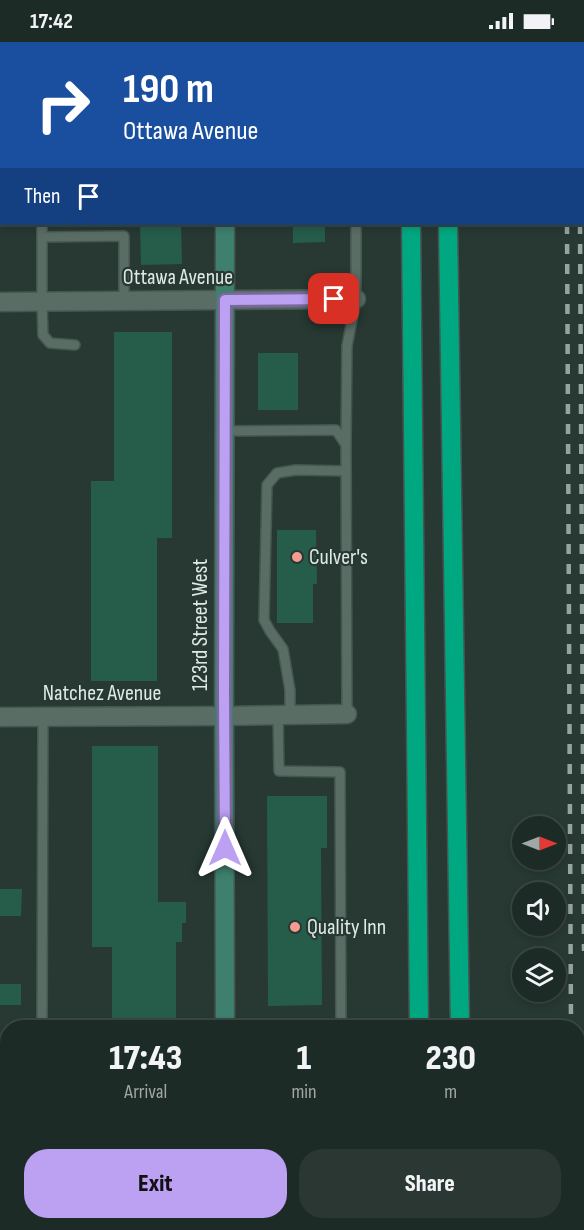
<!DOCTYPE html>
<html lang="en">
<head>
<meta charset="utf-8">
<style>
	body { margin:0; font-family:"Sofia Sans Condensed",sans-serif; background:#2a3732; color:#f1f3f6; height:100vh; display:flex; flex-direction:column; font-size:22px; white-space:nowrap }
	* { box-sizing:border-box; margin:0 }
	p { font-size:20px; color:#a0a7a7 }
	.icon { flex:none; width:33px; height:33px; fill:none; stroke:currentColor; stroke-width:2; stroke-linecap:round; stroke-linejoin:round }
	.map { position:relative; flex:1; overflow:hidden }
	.panel { position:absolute; left:0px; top:978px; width:585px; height:210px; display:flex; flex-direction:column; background:#1d2b26; border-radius:24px 24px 0 0; box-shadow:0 3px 9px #0003,0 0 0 2px #3b4743 }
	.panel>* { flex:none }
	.banner { position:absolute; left:0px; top:0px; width:585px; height:183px; box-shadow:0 3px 9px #0003,0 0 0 2px #3b4743; background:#1a4fa0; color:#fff; overflow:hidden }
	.needle { width:39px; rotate:90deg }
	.fabs { position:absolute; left:512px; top:774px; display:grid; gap:12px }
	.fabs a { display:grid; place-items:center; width:54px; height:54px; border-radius:50%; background:#1d2b26; box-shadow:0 3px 9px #0003,0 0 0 2px #3b4743; font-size:30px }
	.pin { position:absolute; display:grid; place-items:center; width:51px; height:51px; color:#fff; margin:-26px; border-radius:12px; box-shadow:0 3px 9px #0006 }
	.me { position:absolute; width:66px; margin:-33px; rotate:0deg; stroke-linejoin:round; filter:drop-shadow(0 0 4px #0008) }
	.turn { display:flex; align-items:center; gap:21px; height:126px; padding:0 24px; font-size:27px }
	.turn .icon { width:78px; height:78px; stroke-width:2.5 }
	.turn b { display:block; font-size:42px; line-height:51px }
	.then { display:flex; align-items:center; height:57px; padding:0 24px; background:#0003; gap:12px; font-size:22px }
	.eta { display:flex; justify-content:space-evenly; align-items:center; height:102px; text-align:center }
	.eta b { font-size:36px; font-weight:800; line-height:42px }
	.primary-button { display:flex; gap:12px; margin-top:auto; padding:12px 24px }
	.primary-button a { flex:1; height:69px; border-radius:24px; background:#bca0f2; color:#111; font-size:24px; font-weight:800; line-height:69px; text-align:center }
	.primary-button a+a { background:#2a3732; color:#f1f3f6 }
	.status { display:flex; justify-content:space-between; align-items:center; height:42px; padding:0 30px; background:#1d2b26; direction:ltr }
	.status svg { height:16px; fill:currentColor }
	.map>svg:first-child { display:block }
</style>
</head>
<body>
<div class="status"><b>17:42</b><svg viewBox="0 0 49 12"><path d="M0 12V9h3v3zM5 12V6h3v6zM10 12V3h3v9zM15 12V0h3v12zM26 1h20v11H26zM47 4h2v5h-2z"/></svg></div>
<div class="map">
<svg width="584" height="1188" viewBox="0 0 584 1188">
	<rect width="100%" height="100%" fill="#273932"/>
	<g fill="#255d4a">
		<polygon points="140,182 181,182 182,222 141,223"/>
		<polygon points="293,182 325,182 325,200 293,201"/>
		<polygon points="114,290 172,290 172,496 157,496 157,639 91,639 91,439 114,439"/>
		<rect x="258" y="311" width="40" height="57"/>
		<polygon points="277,488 316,488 317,542 313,542 313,581 277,581"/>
		<polygon points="92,704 158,704 158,860 186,860 186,881 182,881 182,900 176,900 176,986 112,986 112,905 92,905"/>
		<polygon points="267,754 327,754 327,806 321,806 322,963 268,964"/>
		<polygon points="0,847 22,847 21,874 0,874"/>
		<rect x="0" y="942" width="21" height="21"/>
	</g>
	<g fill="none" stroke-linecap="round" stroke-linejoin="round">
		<defs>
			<g id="lane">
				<polyline points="336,0 336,2"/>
				<polyline points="43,2 43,0"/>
				<polyline points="42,182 42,260 43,293 50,301 75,303"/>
				<polyline points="42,195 124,194 124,259"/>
				<polyline points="225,389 336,388 346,403 347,672"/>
				<polyline points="346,403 347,304 356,257 356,182"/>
				<polyline points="278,673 279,729 340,730 341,986"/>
				<polyline points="290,673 290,648 283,607 270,589 264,578 267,443 277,431 296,428 346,429"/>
				<polyline points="42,986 43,675"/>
				<polyline points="306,1180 306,1188"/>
				<polyline points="350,1180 350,1188"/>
				<polyline points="96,1188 96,1180"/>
			</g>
			<g id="street">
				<polyline points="0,260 356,257"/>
				<polyline points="0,675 224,674 347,672"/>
				<polyline points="578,1098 584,1098"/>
			</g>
			<g id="secondary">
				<polyline points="224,0 224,2"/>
				<polyline points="225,182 224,651 225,986"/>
				<polyline points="0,1099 8,1098"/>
				<polyline points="225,1188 225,1180"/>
			</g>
			<g id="highway">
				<polyline points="409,0 409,2"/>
				<polyline points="446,0 446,2"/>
				<polyline points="411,182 419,986"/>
				<polyline points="448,182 460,986"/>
				<polyline points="420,1180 420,1188"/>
				<polyline points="462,1180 462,1188"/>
			</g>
		</defs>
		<use href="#lane" stroke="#45554f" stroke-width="12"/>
		<use href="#street" stroke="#45554f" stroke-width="21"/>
		<use href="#secondary" stroke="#45554f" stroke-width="21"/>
		<use href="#highway" stroke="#45554f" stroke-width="21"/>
		<use href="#lane" stroke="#596d65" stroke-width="9"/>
		<use href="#street" stroke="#596d65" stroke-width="18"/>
		<use href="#secondary" stroke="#3e7f6d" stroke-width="18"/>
		<use href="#highway" stroke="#00a881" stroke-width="18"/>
		<g stroke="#96a49f" stroke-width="4.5" stroke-dasharray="10 10" stroke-linecap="butt">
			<polyline points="572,0 572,2"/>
			<polyline points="567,182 571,986"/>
			<polyline points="580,182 584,909"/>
			<polyline points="572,1180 572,1188"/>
		</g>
	</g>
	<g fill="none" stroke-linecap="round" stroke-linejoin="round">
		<defs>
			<polyline id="route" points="225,806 224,651 225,258 334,257"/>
		</defs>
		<use href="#route" stroke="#7a689d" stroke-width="15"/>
		<use href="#route" stroke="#bca0f2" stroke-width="10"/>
	</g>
	<g fill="#f59c92" stroke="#273932" stroke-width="2">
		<circle cx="297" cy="515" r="6"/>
		<circle cx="295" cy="885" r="6"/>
	</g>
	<g text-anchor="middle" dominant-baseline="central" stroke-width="4.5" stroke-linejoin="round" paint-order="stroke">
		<g font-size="22" fill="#dfeae6" stroke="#273932">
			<text x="178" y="235">Ottawa Avenue</text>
			<text transform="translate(200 583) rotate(-90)">123rd Street West</text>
			<text x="102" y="651">Natchez Avenue</text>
		</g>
		<g font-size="22" fill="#dfeae6" stroke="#273932" text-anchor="start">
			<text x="309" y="515">Culver's</text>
			<text x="307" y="885">Quality Inn</text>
		</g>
	</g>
</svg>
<div class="fabs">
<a><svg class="needle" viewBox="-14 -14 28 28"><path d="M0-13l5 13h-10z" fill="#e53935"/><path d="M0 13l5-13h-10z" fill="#a0a7a7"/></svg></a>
<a><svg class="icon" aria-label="sound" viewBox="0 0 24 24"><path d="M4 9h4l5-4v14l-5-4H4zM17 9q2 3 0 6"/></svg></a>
<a><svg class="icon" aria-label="layers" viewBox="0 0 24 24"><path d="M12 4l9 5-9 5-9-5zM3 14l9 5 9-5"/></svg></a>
</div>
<div class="pin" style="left:334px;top:257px;background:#d93025"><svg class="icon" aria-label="arrive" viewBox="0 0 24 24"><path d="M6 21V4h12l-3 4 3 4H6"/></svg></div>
<svg class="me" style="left:225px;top:806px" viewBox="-20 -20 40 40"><path d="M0-17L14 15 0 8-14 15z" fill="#bca0f2" stroke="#fff" stroke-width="4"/></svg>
<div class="banner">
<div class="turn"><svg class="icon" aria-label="right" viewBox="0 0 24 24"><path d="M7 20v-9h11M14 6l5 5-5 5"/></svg><div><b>190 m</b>Ottawa Avenue</div></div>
<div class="then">Then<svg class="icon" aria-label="arrive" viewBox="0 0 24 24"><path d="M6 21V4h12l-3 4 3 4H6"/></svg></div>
</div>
<section class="panel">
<div class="eta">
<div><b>17:43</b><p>Arrival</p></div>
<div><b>1</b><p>min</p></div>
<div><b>230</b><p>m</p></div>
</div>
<div class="primary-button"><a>Exit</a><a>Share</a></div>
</section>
</div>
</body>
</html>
